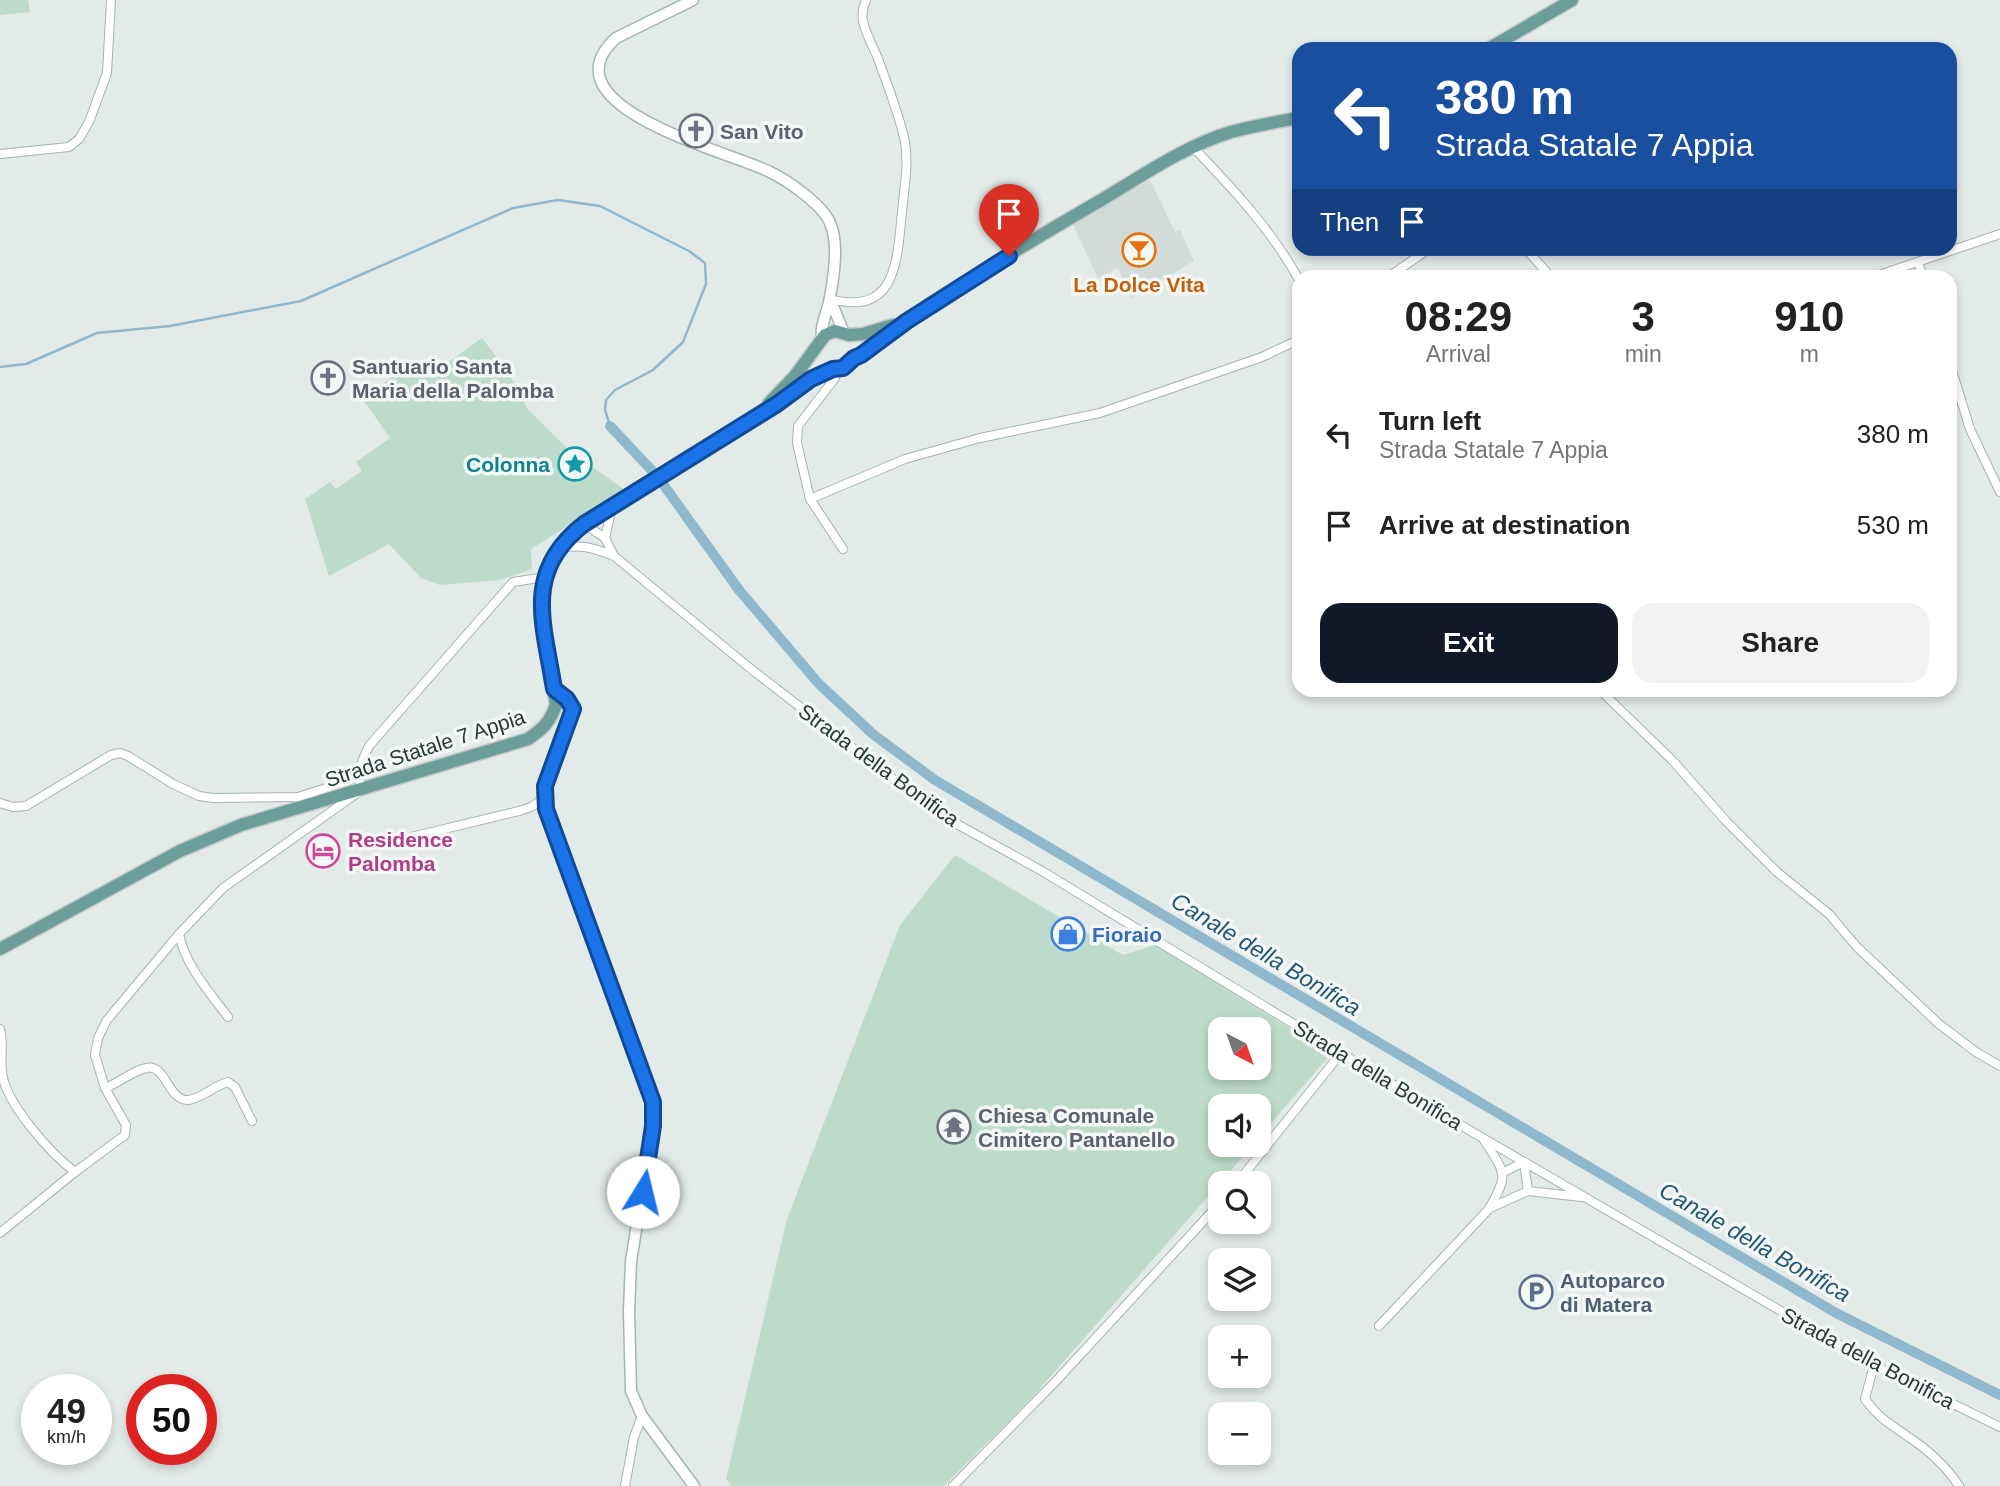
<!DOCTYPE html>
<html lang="en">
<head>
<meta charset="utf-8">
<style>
	body { margin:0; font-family:Helvetica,sans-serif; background:#f2f2f2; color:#222; height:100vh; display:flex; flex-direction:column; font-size:26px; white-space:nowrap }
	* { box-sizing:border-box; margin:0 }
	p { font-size:23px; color:#767676 }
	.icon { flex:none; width:38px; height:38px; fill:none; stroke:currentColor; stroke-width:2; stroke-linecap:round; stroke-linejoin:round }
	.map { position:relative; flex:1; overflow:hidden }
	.sheet { position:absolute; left:1292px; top:270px; width:665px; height:427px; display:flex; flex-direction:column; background:#fff; border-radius:21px; box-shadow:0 4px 10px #0003 }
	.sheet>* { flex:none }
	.hud { position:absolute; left:1292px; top:42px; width:665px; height:214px; border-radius:21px; box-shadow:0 4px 10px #0003; background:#1a4fa0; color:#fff; overflow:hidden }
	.needle { width:46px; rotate:139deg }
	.tools { position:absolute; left:1208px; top:1017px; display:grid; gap:14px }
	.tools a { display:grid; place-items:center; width:63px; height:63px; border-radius:14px; background:#fff; box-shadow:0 4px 10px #0003; font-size:35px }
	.speed { position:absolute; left:21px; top:1374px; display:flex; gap:14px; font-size:35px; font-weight:700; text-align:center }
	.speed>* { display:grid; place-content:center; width:91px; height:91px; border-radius:50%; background:#fff; box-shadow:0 4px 10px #0003; line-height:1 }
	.speed small { font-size:18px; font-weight:400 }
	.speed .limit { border:10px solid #d22; background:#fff; color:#111 }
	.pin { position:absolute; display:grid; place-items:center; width:60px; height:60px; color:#fff; margin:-72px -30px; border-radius:50% 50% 50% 0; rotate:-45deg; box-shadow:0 0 7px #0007 }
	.pin .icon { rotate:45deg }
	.me { position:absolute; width:77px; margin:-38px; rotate:9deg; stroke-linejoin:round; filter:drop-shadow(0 0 5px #0008) }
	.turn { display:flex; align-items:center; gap:24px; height:147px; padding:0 28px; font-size:32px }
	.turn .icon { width:91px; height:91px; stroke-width:2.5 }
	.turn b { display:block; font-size:49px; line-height:60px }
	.then { display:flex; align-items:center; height:66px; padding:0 28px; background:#0003; gap:14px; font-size:26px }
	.eta { display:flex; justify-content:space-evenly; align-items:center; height:119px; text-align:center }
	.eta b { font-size:42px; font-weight:600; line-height:49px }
	.action { display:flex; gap:14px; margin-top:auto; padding:14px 28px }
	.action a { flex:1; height:80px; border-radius:21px; background:#111827; color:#fff; font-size:28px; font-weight:600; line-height:80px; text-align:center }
	.action a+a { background:#f2f2f2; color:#222 }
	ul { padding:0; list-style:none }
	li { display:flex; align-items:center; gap:21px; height:91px; padding:0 28px }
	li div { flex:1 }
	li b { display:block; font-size:26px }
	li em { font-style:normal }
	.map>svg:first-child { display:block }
</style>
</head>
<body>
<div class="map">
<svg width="2000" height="1486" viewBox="0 0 2000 1486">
	<rect width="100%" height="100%" fill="#e3ebe9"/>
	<polygon fill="#d1dbd8" points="1150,180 1175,232 1180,230 1194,261 1132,298 1118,268 1098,278 1072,223"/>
	<g fill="#bddbca" fill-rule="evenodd">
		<polygon points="0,0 28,0 30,12 0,15"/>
		<polygon points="482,338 508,372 527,408 570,451 625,490 531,549 532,569 500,580 440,585 421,578 389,544 329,576 305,499 330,482 336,489 362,471 356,462 390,438 362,398 399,372 404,378 427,362 435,372"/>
		<path d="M955 855 1123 955 1155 945 1331 1054 1258 1138V1106H1220V1144L1253 1145 1031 1399 944 1486H731L726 1479 787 1219 900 925ZM1258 1029V1068H1220V1029Z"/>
	</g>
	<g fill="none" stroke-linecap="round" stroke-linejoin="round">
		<polyline stroke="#8fb8cc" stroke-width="2.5" points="0,367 26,364 97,333 170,326 301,301 513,208 558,200 600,206 689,251 705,263 706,284 683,342 653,370 615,390 606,400 605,410 610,426"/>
		<polyline stroke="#8fb8cc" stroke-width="10" points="610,426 658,477 739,590 819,684 874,735 935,780 1836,1313 2000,1395"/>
		<defs>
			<g id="street">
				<path d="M1193 147C1232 188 1270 228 1298 278"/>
				<polyline points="0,154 69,147 79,139 89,122 107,73 111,0"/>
				<polyline points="1525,248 1550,276"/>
				<polyline points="1918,263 1923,276"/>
				<polyline points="1390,276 1430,248"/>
				<polyline points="1876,276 2000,234"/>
				<path d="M830 299C897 317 897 260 902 212 904 189 909 165 905 142 899 113 887 84 877 56 872 45 865 32 863 21 862 14 863 6 866 0"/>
				<polyline points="1950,364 1970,429 2000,492"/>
				<polyline points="838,369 835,378 798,426 797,443 810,499 843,549"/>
				<polyline points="810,499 905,459 980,438 1100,413 1262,357 1298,340"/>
				<polyline points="584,524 605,538 614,556"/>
				<polyline points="605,538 612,507"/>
				<path d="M561 548C581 544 594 548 614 556L751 669 937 813 1042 871 1450 1119 1874 1365 2000 1427"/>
				<polyline points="1600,690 1673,761 1726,821 1777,872 1829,914 1857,947 1939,1024 1976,1052 2000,1066"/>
				<polyline points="0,803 13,807 26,806 111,755 120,753 128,756 173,784 199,796 213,798 298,797 357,778"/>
				<polyline points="403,839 519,811 531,807 544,798"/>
				<path d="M179 934C185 965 210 993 228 1017"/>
				<path d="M0 1029C4 1043 0 1058 2 1072 5 1103 51 1154 75 1172"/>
				<path d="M105 1088C119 1083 132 1071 146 1068 166 1063 168 1101 188 1100 201 1099 215 1085 228 1082L235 1087 252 1121"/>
				<polyline points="1502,1173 1524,1162 1528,1191"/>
				<polyline points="1237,1183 1341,1053"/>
				<polyline points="1490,1208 1528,1191 1581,1197"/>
				<path d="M0 1233 75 1172 125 1135 126 1125 105 1088 95 1055 98 1038 107 1020 179 934 223 888 363 789C354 772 362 763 369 746L513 582 545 577"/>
				<path d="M1379 1326 1488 1210C1510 1174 1505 1173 1484 1140"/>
				<path d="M1874 1365 1865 1399C1877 1417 1890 1424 1907 1436 1927 1449 1946 1466 1959 1486"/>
				<polyline points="625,1486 634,1437 642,1416"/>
				<polyline points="953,1486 1056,1381 1220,1203"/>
			</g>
			<g id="secondary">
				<path d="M693 0 616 38C541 107 731 152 770 172 787 180 823 205 830 223 839 243 834 275 830 297 828 312 820 323 822 338"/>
				<polyline points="830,299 844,333"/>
				<polyline points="554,689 567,699 573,709 545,786 546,809 653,1102 653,1126 631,1261 629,1312 631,1391 642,1416 694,1486"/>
			</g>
			<g id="primary">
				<polyline points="1488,49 1572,0"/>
				<polyline points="769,403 795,376 825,335 835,331 849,335 863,334 893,325"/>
				<path d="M0 949 180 851 241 825 528 739C543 729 550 722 556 705L540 600C543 574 553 553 571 534L777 404 812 379 833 369 843 368 854 358 861 355C938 297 1020 247 1103 199 1143 175 1185 146 1231 132 1253 126 1276 122 1298 118"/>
			</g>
		</defs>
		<use href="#street" stroke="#a6b3b1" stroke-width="10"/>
		<use href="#secondary" stroke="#a2b6b2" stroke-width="13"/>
		<use href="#primary" stroke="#c2c8c8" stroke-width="15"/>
		<use href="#street" stroke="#fff" stroke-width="8"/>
		<use href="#secondary" stroke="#fff" stroke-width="10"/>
		<use href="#primary" stroke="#6b9d99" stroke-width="12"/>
	</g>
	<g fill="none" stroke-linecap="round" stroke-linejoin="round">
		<defs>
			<path id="route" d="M643 1192 653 1126V1102L546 809 545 786 573 709 567 699 554 689C544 624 522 572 584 524L777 404 811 379 833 369 843 368 854 358 861 355 907 321 1009 256"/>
		</defs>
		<use href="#route" stroke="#114b97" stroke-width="18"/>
		<use href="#route" stroke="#1a73e8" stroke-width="12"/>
	</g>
	<defs>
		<symbol id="church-ring" viewBox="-11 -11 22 22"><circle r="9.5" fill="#f3f8f6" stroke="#6b7280" stroke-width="1.5"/><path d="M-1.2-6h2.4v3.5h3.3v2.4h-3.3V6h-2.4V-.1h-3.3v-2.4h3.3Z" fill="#6b7280"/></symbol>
		<symbol id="bar-ring" viewBox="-11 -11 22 22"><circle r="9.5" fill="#f3f8f6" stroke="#e8710a" stroke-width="1.5"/><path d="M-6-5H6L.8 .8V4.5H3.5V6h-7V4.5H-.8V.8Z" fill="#e8710a"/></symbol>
		<symbol id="sight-ring" viewBox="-11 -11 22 22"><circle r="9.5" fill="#f3f8f6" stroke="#0f9aa8" stroke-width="1.5"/><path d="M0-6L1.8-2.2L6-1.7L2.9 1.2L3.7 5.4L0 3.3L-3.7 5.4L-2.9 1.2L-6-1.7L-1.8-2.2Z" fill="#0f9aa8"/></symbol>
		<symbol id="hotel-ring" viewBox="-11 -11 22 22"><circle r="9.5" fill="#f3f8f6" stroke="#d1479c" stroke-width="1.5"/><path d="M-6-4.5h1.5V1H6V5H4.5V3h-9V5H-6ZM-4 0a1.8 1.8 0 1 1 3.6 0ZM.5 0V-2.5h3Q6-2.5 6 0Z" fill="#d1479c"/></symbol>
		<symbol id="shop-ring" viewBox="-11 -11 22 22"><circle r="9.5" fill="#f3f8f6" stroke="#3f7fe0" stroke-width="1.5"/><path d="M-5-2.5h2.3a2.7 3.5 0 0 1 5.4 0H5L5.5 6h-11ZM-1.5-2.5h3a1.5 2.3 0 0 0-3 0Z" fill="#3f7fe0"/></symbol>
		<symbol id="temple-ring" viewBox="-11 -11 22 22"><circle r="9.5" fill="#f3f8f6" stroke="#6b7280" stroke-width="1.5"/><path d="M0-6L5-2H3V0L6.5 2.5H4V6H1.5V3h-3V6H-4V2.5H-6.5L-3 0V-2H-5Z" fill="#6b7280"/></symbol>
		<symbol id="parking-ring" viewBox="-11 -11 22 22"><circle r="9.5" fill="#f3f8f6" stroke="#5c6f8a" stroke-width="1.5"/><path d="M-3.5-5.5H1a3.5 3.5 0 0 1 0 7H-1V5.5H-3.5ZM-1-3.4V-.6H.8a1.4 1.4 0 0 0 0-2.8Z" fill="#5c6f8a"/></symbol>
	</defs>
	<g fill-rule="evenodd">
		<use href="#church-ring" x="677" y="112" width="38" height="38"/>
		<use href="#bar-ring" x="1120" y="231" width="38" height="38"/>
		<use href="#church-ring" x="309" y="359" width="38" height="38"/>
		<use href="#sight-ring" x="556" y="445" width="38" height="38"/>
		<use href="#hotel-ring" x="304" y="832" width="38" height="38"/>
		<use href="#shop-ring" x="1049" y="915" width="38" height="38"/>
		<use href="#temple-ring" x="935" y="1108" width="38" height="38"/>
		<use href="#parking-ring" x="1517" y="1273" width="38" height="38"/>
	</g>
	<g text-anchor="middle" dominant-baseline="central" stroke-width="7" stroke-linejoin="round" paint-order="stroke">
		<g font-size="21" font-weight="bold" fill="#5b616d" stroke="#f3f8f6" text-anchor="start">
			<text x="720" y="131">San Vito</text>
			<text x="352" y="366">Santuario Santa<tspan x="352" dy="24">Maria della Palomba</tspan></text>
			<text x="978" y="1115">Chiesa Comunale<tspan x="978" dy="24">Cimitero Pantanello</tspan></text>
		</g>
		<g font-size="21" font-weight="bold" fill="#c56008" stroke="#f3f8f6">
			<text x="1139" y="284">La Dolce Vita</text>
		</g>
		<g font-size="21" font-weight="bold" fill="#0d838f" stroke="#f3f8f6" text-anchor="end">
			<text x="550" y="464">Colonna</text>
		</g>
		<g font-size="21" fill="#243b39" stroke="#f3f8f6">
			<text transform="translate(425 748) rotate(-18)">Strada Statale 7 Appia</text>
			<text transform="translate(879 765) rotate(36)">Strada della Bonifica</text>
			<text transform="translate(1378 1075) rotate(31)">Strada della Bonifica</text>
			<text transform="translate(1868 1358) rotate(28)">Strada della Bonifica</text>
		</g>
		<g font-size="21" font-weight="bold" fill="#b23c85" stroke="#f3f8f6" text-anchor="start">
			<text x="348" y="839">Residence<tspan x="348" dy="24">Palomba</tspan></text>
		</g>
		<g font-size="21" font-weight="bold" fill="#366cbe" stroke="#f3f8f6" text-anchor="start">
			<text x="1092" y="934">Fioraio</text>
		</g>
		<g font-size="21" font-weight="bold" fill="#4e5e75" stroke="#f3f8f6" text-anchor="start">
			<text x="1560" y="1280">Autoparco<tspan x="1560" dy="24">di Matera</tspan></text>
		</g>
		<g font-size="23" font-style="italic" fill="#235772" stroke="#f3f8f6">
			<text transform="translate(1266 954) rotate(31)">Canale della Bonifica</text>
			<text transform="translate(1755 1242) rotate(30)">Canale della Bonifica</text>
		</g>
	</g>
</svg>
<div class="tools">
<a><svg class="needle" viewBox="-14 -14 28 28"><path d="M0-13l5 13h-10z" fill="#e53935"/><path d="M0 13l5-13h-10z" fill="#767676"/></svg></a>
<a><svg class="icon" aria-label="sound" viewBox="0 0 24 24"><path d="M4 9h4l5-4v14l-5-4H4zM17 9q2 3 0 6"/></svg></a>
<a><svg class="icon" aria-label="search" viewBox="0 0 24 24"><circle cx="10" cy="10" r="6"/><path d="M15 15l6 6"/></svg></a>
<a><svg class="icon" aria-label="layers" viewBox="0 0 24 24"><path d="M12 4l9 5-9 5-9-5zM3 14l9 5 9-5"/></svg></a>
<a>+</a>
<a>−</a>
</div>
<div class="speed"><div>49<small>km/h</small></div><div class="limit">50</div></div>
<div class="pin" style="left:1009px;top:256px;background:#d93025"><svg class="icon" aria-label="arrive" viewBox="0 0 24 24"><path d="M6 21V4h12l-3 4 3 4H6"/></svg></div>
<svg class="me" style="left:643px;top:1192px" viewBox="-20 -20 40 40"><circle r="19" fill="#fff"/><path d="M0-13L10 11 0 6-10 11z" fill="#1a73e8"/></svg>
<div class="hud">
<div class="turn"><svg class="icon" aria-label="left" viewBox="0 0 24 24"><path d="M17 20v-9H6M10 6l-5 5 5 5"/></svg><div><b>380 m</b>Strada Statale 7 Appia</div></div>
<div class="then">Then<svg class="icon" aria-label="arrive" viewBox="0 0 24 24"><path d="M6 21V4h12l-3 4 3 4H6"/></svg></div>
</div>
<section class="sheet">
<div class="eta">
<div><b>08:29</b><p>Arrival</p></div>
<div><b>3</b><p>min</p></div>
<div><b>910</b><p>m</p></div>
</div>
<ul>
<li><svg class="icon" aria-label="left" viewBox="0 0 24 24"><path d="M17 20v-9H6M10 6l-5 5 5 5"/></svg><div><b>Turn left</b><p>Strada Statale 7 Appia</p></div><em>380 m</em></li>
<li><svg class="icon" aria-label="arrive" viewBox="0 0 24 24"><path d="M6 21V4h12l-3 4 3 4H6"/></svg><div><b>Arrive at destination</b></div><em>530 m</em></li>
</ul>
<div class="action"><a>Exit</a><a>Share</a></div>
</section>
</div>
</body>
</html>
